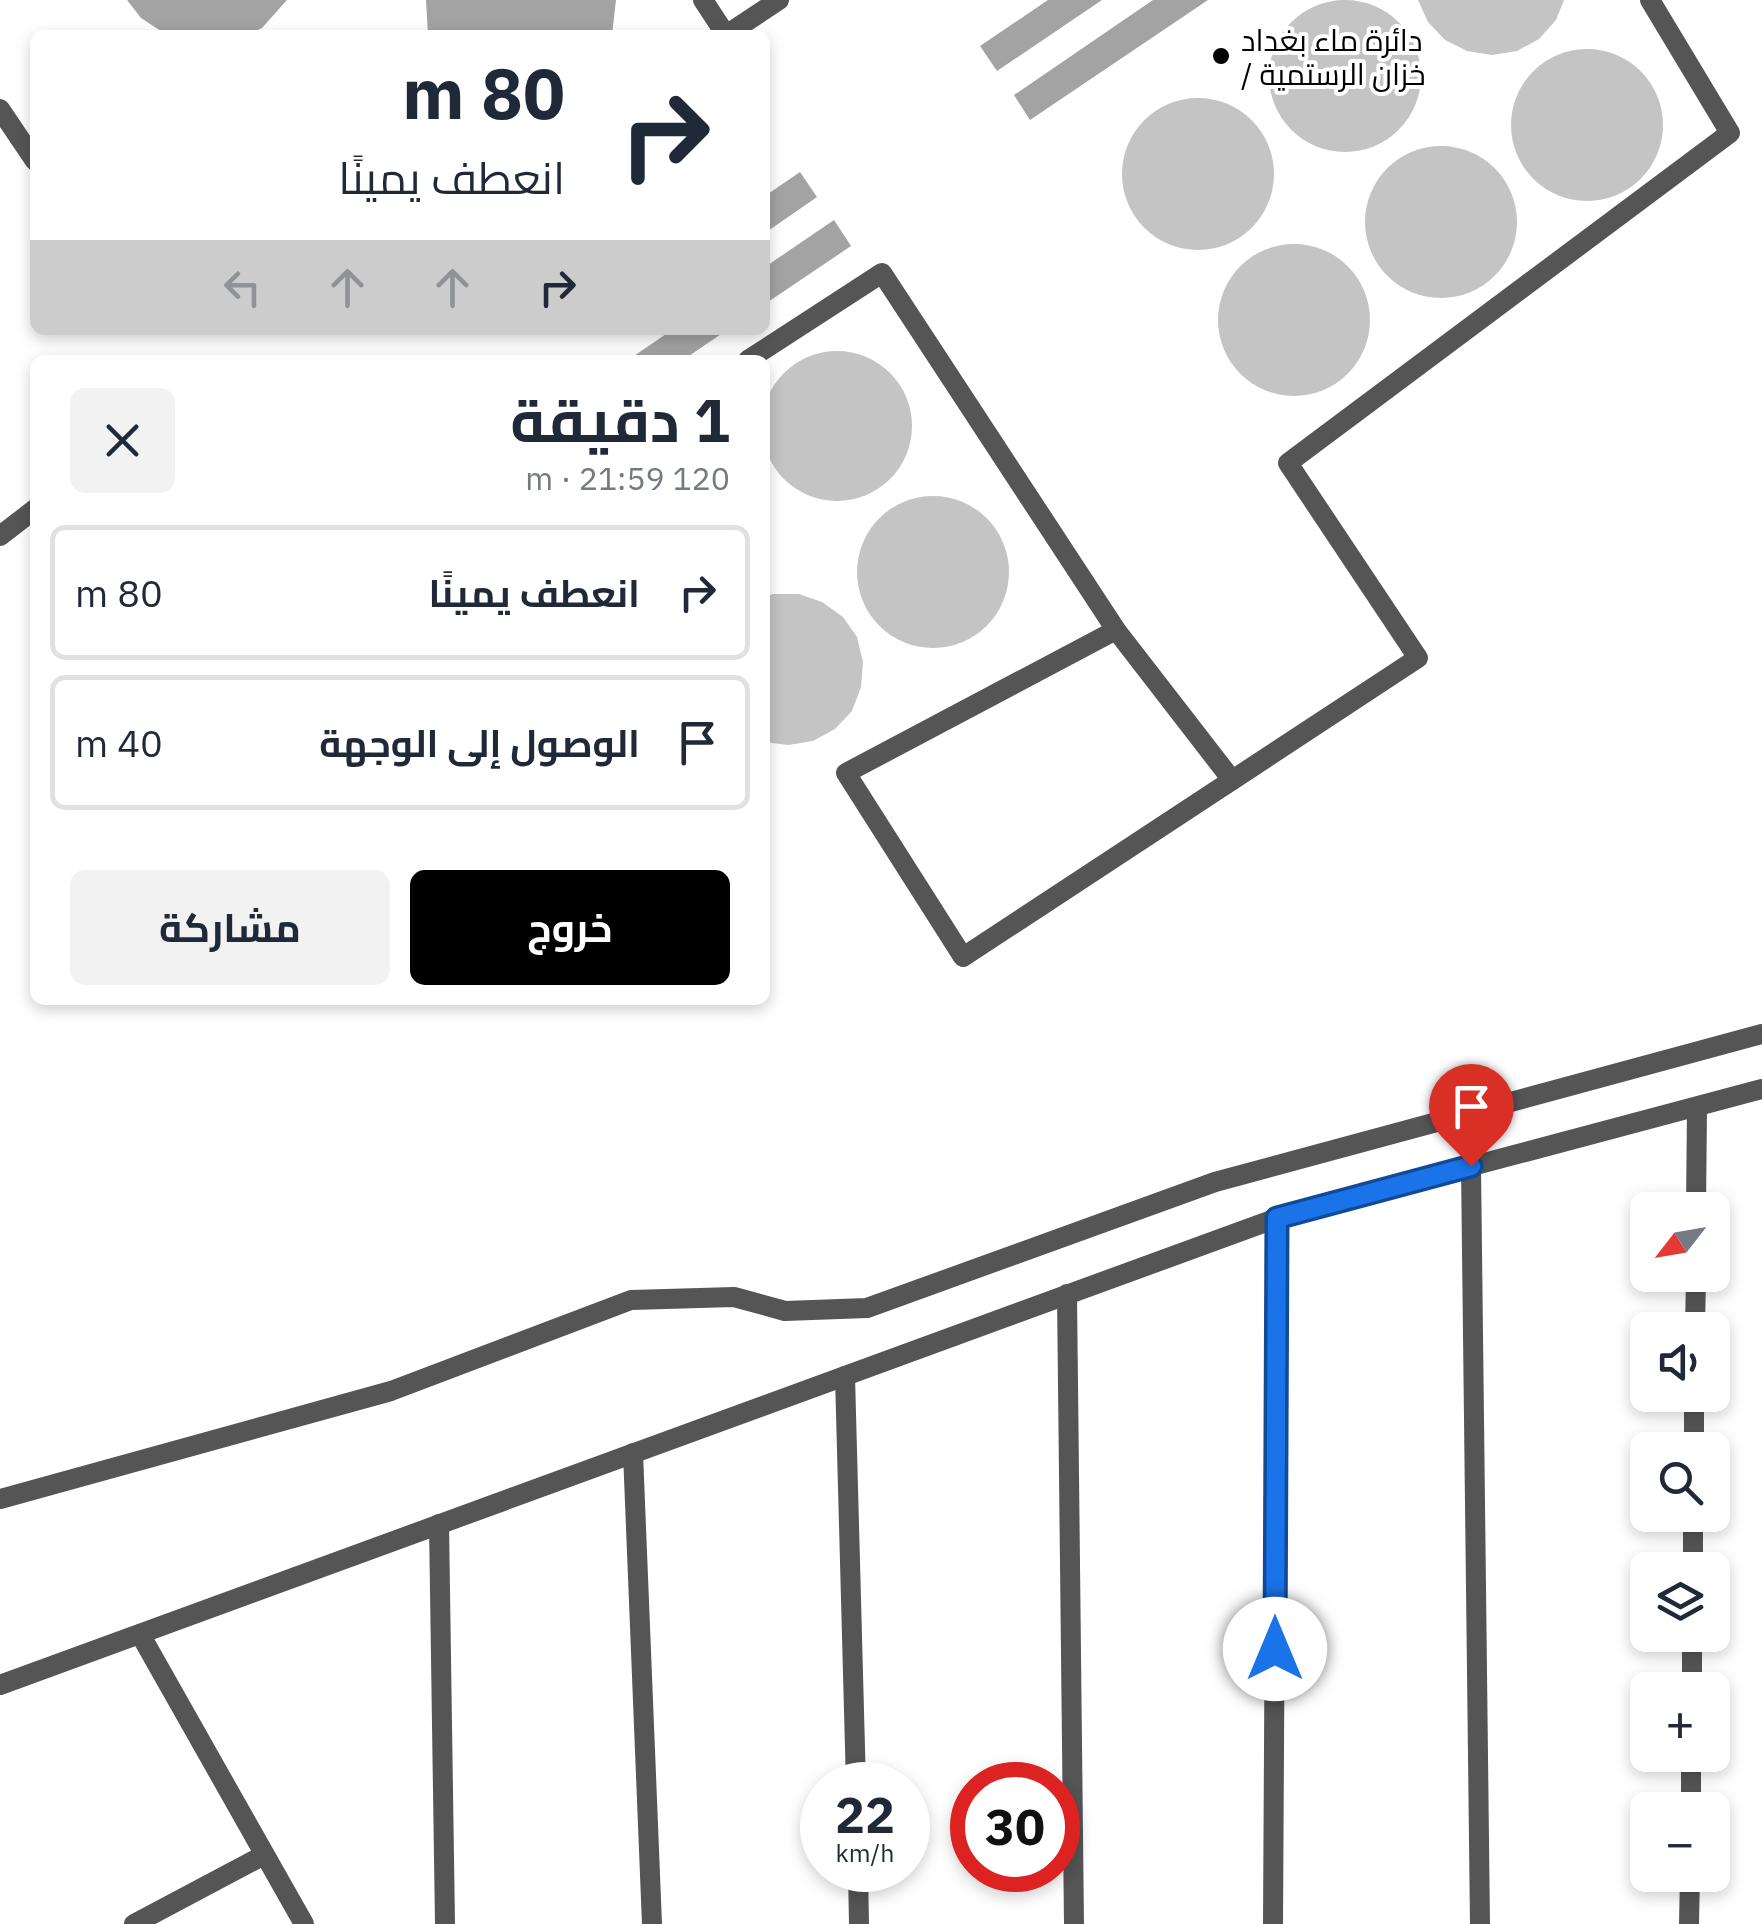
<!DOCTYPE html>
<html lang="ar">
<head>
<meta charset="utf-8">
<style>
	body { margin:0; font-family:"IBM Plex Sans",Cairo,sans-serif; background:#f2f2f3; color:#1f2937; direction:rtl; height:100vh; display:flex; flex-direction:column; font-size:38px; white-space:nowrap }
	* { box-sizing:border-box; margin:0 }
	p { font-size:32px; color:#747a83 }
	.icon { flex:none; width:55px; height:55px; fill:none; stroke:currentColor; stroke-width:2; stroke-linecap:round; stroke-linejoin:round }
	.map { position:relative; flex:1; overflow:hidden; direction:ltr }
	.details { position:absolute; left:30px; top:355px; width:740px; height:650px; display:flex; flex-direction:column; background:#fff; border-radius:15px; box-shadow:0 5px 15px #0003; direction:rtl }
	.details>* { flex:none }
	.top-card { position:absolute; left:30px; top:30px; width:740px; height:305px; border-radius:15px; box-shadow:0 5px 15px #0003; direction:rtl; background:#fff; color:#1f2937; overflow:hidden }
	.needle { width:65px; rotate:239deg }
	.fabs { position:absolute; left:1630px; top:1192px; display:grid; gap:20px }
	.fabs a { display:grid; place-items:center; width:100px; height:100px; border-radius:15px; background:#fff; box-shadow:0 5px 15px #0003; font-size:50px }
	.speed { position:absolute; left:800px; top:1762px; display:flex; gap:20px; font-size:50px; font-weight:700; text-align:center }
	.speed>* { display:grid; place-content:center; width:130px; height:130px; border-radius:50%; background:#fff; box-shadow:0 5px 15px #0003; line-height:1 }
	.speed small { font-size:25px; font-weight:400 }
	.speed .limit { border:15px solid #d22; background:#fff; color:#111 }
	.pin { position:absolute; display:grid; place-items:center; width:85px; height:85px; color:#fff; margin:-102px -42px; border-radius:50% 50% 50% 0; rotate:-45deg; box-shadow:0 0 10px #0007 }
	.pin .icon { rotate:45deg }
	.me { position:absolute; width:110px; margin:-55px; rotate:0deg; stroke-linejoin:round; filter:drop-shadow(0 0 8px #0008) }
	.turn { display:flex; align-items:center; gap:35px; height:210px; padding:0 40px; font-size:45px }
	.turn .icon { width:130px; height:130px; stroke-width:2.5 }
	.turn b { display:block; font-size:70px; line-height:85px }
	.lanes { display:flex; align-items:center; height:95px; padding:0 40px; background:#0003; justify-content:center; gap:50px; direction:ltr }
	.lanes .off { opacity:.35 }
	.round { display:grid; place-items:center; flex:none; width:105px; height:105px; border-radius:15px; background:#f2f2f3 }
	.summary { display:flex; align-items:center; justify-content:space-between; height:170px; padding:0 40px }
	h1 { font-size:60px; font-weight:700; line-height:75px }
	.cta { display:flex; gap:20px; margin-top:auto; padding:20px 40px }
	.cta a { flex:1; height:115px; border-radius:15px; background:#000; color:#fff; font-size:40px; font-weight:700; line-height:115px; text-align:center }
	.cta a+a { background:#f2f2f3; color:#1f2937 }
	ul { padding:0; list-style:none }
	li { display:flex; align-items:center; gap:30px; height:135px; margin:0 20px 15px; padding:0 20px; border:5px solid #e0e1e3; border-radius:15px }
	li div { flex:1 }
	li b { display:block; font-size:38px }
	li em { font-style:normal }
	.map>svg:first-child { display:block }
</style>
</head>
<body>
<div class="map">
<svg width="1762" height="1924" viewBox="0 0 1762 1924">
	<rect width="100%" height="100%" fill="#fff"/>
	<g fill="#a3a3a3">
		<polygon points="127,0 287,0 262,28 247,35 167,35 141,18"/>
		<polygon points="426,0 616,0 612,35 428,35"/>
		<polygon points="1048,0 1102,0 997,71 980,46"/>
		<polygon points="1153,0 1208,0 1030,120 1014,95"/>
		<polygon points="800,172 817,197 765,233 765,196"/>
		<polygon points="834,220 851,246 765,304 765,267"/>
		<polygon points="672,330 727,330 683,360 628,360"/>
	</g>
	<g fill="#c4c4c4">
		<polygon points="1418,0 1564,0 1556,20 1539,39 1517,51 1492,55 1467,51 1445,40 1428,22"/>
		<circle cx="1345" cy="76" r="76"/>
		<circle cx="1587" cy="125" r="76"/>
		<circle cx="1198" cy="174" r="76"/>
		<circle cx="1441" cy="222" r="76"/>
		<circle cx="1294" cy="320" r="76"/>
		<circle cx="837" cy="426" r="75"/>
		<circle cx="933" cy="572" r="76"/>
		<polygon points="773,594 799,594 822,602 843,617 857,637 863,662 861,687 852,711 835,729 813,741 788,745 765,742 765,597"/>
	</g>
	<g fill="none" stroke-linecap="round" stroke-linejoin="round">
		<g stroke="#555" stroke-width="20">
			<polyline points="703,0 726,35"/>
			<polyline points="726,35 779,0"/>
			<polyline points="0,109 35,161"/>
			<polyline points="748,360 882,273 1116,630 1232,780"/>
			<polyline points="0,536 35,509"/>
			<polyline points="1116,630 846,773 963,957 1418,658 1288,463 1730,133 1650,0"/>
			<polyline points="0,1499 391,1391 631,1300 734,1297 785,1311 867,1308 1215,1182 1762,1034"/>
		</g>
		<g stroke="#555" stroke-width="20">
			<polyline points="1471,1166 1480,1924"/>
			<polyline points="1696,1210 1697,1107"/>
			<polyline points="1067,1294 1074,1924"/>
			<polyline points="1695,1330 1696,1275"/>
			<polyline points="845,1376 856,1785"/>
			<polyline points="1694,1450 1694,1395"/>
			<polyline points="633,1453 652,1924"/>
			<polyline points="439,1524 445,1924"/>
			<polyline points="1693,1570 1693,1515"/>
			<polyline points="140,1634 304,1924"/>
			<polyline points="0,1685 1277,1218 1762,1089"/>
			<polyline points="1692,1690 1692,1635"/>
			<polyline points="1691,1810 1691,1755"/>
			<polyline points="858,1870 859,1924"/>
			<polyline points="134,1924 264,1855"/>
			<polyline points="1273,1924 1277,1218"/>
			<polyline points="1689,1924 1690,1875"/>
		</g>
	</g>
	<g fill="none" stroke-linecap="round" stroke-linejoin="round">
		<defs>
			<polyline id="route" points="1275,1649 1277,1218 1471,1166"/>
		</defs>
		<use href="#route" stroke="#114b97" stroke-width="25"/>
		<use href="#route" stroke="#1a73e8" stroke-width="18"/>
	</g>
	<circle fill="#000" stroke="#fff" stroke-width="4" cx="1221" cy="56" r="10"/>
	<g text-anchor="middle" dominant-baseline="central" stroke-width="8" stroke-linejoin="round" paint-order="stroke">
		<g font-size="30" fill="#000" stroke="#fff" text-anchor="start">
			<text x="1241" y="39">دائرة ماء بغداد<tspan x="1241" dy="34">/ خزان الرستمية</tspan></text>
		</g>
	</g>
</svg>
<div class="fabs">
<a><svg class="needle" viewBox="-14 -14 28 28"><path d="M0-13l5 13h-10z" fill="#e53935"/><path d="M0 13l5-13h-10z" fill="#747a83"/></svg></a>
<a><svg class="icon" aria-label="sound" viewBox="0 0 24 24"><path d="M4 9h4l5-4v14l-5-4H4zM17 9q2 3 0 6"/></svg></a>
<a><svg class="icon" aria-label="search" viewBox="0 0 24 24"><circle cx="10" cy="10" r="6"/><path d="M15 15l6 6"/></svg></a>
<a><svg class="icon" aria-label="layers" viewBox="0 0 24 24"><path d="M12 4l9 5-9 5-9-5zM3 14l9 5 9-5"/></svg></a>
<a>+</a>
<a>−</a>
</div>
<div class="speed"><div>22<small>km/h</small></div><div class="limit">30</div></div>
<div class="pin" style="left:1471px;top:1166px;background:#d93025"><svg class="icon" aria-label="arrive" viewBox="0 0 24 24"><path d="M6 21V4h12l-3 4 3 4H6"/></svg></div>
<svg class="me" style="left:1275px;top:1649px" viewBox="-20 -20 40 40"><circle r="19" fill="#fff"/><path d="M0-13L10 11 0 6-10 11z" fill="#1a73e8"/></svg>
<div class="top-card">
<div class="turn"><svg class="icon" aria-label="right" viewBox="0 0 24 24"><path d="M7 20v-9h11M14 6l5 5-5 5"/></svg><div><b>80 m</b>انعطف يمينًا</div></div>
<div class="lanes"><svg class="icon off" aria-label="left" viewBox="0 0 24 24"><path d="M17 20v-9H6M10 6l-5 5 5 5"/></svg><svg class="icon off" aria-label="ahead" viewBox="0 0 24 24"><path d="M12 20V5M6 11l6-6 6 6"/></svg><svg class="icon off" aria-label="ahead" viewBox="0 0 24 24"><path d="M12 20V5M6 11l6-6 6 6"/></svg><svg class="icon" aria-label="right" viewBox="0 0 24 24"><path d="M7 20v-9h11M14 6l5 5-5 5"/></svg></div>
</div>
<section class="details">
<div class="summary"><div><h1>1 دقيقة</h1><p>120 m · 21:59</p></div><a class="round"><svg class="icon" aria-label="close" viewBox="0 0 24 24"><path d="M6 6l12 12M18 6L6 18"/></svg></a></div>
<ul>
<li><svg class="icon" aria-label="right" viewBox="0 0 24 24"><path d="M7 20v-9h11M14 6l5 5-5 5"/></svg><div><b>انعطف يمينًا</b></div><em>80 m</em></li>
<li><svg class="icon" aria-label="arrive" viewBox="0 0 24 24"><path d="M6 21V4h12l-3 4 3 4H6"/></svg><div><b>الوصول إلى الوجهة</b></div><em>40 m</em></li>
</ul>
<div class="cta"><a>خروج</a><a>مشاركة</a></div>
</section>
</div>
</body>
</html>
